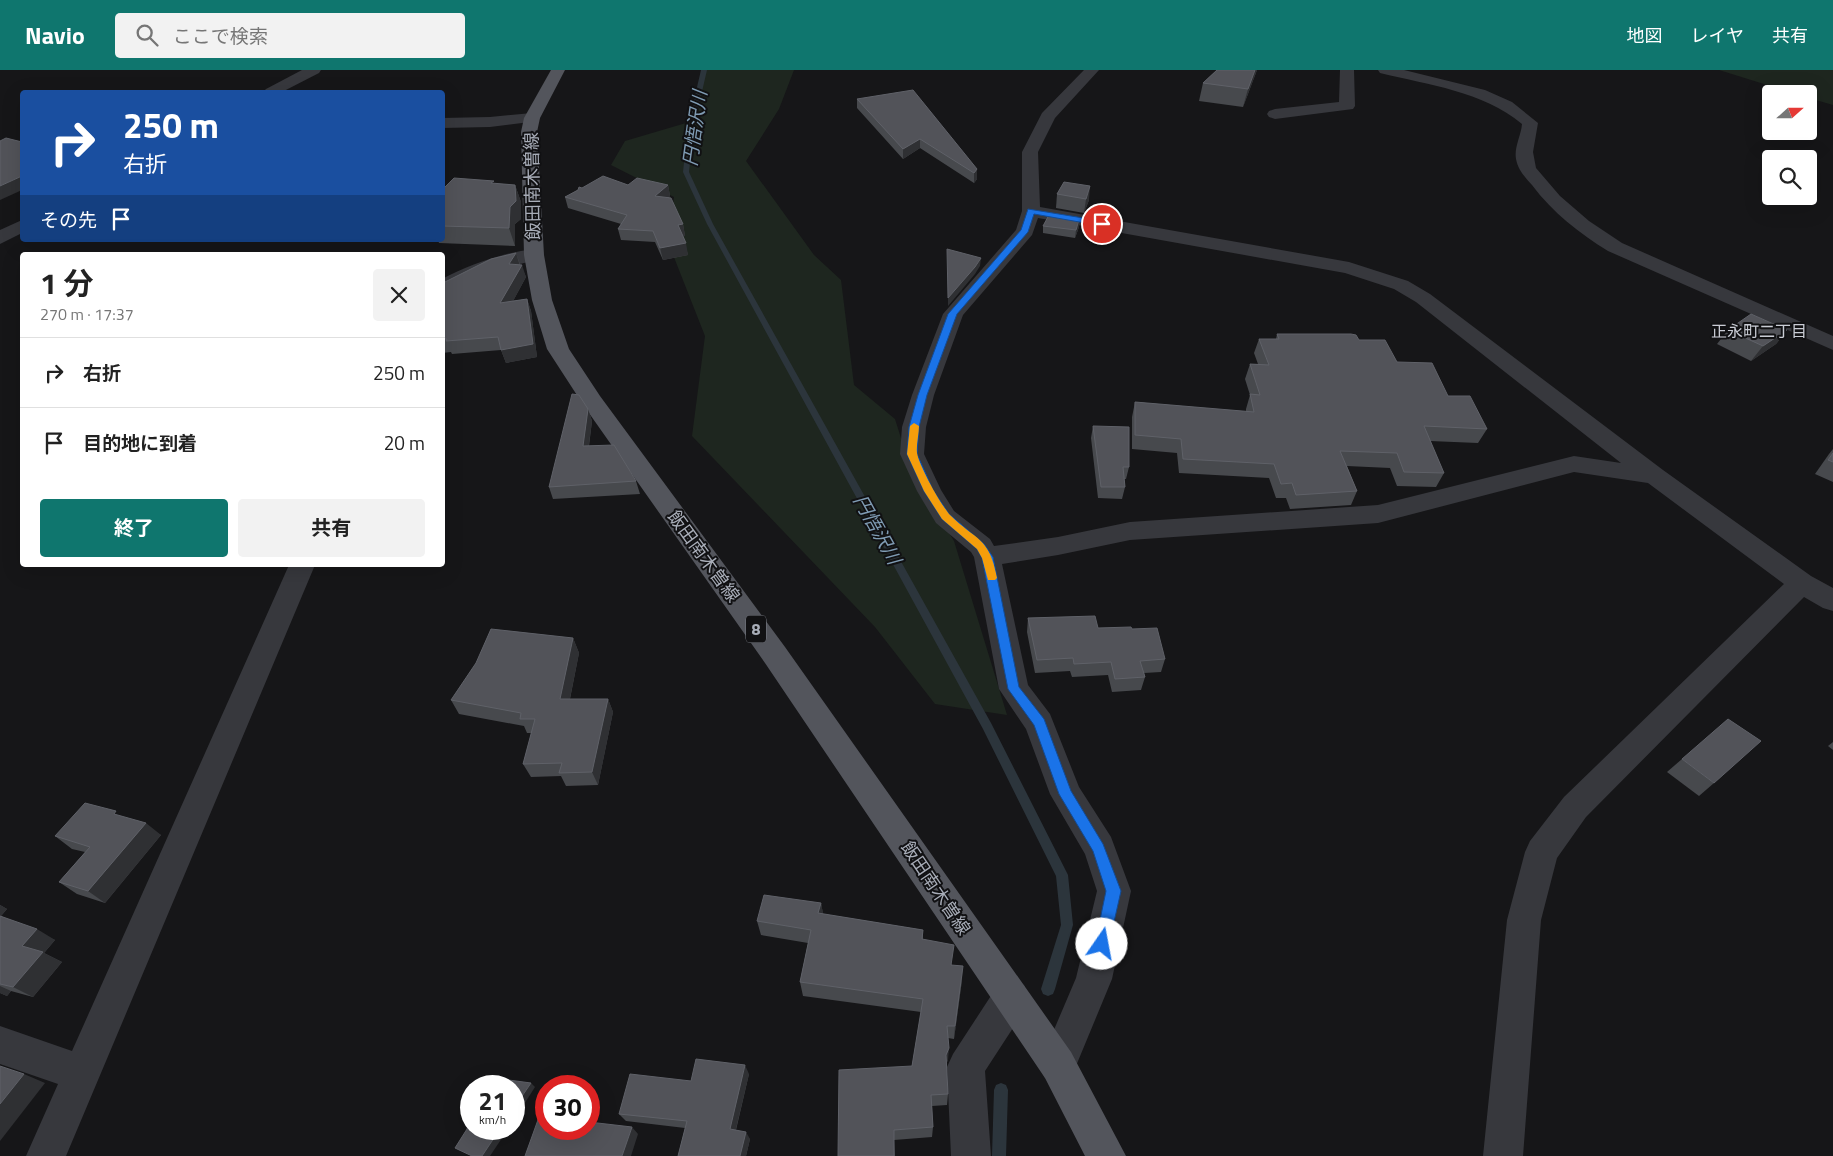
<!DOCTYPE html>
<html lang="ja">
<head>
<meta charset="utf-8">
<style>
	body { margin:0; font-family:"Titillium Web","Noto Sans JP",sans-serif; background:#f2f2f2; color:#222; height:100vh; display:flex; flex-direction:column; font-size:19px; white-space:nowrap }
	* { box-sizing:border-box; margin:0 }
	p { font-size:16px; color:#767676 }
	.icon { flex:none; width:28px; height:28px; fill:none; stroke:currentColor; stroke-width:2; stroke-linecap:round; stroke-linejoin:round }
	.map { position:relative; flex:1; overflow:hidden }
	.panel { position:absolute; left:20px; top:182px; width:425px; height:315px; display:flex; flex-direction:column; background:#fff; border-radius:5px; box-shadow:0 5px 20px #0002 }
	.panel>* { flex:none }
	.guide { position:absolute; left:20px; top:20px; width:425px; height:152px; border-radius:5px; box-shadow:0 5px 20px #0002; background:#1a4fa0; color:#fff; overflow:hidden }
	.needle { width:32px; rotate:69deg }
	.buttons { position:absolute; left:1762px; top:15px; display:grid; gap:10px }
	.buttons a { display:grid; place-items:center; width:55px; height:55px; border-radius:5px; background:#fff; box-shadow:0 5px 20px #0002; font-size:25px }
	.speed { position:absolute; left:460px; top:1005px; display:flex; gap:10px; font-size:25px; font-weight:700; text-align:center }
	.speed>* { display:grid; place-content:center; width:65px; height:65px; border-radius:50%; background:#fff; box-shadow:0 5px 20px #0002; line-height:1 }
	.speed small { font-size:12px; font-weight:400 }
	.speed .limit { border:8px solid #d22; background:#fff; color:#111 }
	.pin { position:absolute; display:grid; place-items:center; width:42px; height:42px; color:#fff; margin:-21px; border:2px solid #fff; border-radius:50%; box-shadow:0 1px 5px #0007 }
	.me { position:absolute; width:55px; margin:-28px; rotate:12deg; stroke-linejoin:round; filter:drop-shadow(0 0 4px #0008) }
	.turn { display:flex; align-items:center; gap:18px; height:105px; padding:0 20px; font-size:22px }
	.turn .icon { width:65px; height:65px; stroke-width:2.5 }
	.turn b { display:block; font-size:35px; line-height:42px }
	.then { display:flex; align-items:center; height:48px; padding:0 20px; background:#0003; gap:10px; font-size:19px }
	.round { display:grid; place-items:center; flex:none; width:52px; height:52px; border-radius:5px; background:#f2f2f2 }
	.headline { display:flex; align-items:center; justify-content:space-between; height:85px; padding:0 20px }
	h1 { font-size:30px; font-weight:700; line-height:38px }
	.action { display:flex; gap:10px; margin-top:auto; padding:10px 20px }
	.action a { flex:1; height:58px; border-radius:5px; background:#0f766e; color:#fff; font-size:20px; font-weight:700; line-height:58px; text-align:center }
	.action a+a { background:#f2f2f2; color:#222 }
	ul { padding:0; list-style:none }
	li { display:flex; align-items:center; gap:15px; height:70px; padding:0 20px; border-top:1px solid #e0e0e0 }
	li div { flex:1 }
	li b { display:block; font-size:19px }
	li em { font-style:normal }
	header { display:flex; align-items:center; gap:30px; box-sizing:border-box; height:70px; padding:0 25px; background:#0f766e; color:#fff }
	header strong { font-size:24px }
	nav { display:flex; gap:28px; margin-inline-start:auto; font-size:18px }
	.search { width:350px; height:45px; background:#f2f2f2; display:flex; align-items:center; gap:12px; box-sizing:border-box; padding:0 18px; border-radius:5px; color:#767676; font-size:19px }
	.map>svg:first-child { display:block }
</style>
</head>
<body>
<header>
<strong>Navio</strong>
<div class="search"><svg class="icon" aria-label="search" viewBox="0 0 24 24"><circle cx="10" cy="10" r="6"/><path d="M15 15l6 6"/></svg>ここで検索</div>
<nav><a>地図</a><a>レイヤ</a><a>共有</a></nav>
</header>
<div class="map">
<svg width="1833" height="1086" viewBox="0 0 1833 1086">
	<rect width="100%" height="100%" fill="#161618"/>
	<g fill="#1e261f">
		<polygon points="701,0 794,0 779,39 746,91 814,185 841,210 854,315 895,349 911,400 954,471 1007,645 935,634 875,557 692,366 705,266 668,172 674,127 611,95 625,71 686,53 701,16"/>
		<polygon points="1719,0 1833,0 1833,35 1809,28 1809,24 1796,24"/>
	</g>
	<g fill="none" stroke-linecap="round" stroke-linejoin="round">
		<g fill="#2c353c" fill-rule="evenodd">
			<polygon points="701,0 707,0 694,56 689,102 713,154 991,653 1066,801 1068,805 1073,855 1055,919 1053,924 1048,926 1043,924 1041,919 1061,855 1056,806 983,659 707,154 683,102 688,56"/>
			<polygon points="1001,1013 1006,1015 1008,1020 1006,1086 992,1086 994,1020 996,1015"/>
		</g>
		<g fill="#37383d" fill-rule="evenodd">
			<polygon points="302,0 321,0 319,3 282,22 263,22 266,19"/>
			<path d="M1084 0H1099L1055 48 1038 82 1040 137 1349 192 1408 211 1430 224 1663 400 1811 506 1833 518V541L1823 538 1804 527 1586 747 1557 788 1541 850 1523 1086H1483L1507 850 1525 782 1530 771 1564 727 1784 514 1648 413 1574 402 1378 453 1130 470 1058 485 1002 494 1028 615 1050 644 1079 717 1111 767 1131 821 1112 909 1071 1008 1058 1014 1045 1008 1039 995 1076 908 1097 821 1085 784 1050 724 1026 659 999 619 974 487 971 482 936 453 917 421 900 384 902 357 912 325 943 244 1016 160 1022 141V82L1042 43ZM1038 148 1345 203 1394 219 1416 232 1621 393 1574 386 1378 435 1130 452 1058 467 994 476 990 469 954 441 941 420 924 384 926 357 934 325 963 245 1032 165Z"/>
			<polygon points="1340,0 1354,0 1355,36 1353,39 1275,49 1269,47 1267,44 1269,41 1275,39 1339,32"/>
			<path d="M1378 0H1404L1485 20 1512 32 1538 53 1533 82 1536 98 1560 126 1589 151 1622 173 1833 266V280L1608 181C1579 163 1553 143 1532 115 1525 107 1518 100 1516 89 1514 77 1521 66 1522 54 1482 21 1429 15 1380 3Z"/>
			<polygon points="532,43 538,45 540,48 538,51 490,57 442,58 442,48 490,47"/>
			<polygon points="22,150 22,163 0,174 0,160"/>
			<path d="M534 179 541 181 544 185 541 189 494 200 442 223V209C471 194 502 183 534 179Z"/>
			<polygon points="289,495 315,495 66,1086 26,1086 58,1014 0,994 0,956 72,981"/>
			<polygon points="1011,910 1024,915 1029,928 1024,941 985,1001 991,1086 951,1086 947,997 953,984 998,915"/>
		</g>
		<polygon fill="#53555c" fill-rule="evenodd" points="551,0 565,0 540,48 537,62 544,185 552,230 569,279 600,326 785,577 1071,982 1126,1086 1085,1086 1045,1008 765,593 584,336 547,279 532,230 524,185 521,62 524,48"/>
	</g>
	<g fill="#47494d">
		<polygon points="1217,0 1257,0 1243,37 1199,31 1203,13"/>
		<polygon points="857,29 977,99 977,109 974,113 920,78 903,89 857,38"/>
		<polygon points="1064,112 1089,130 1084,143 1056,138 1057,124"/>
		<polygon points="494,114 515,115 521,132 521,149 515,154 515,176 439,173 438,170 442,170 442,120"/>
		<polygon points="628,115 668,115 670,126 669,127 683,154 685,166 683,166 688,185 663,190 655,172 621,170 618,159 621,154 568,138 565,127 582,118"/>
		<polygon points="1043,156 1079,157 1075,168 1043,163"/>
		<polygon points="516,183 520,194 526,207 513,231 527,229 531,241 537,287 506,293 501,280 452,284 451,282 442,283 442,215"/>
		<polygon points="1728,260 1787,260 1776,274 1751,291 1717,274"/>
		<polygon points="1277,264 1359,270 1397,292 1448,326 1487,359 1478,373 1430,371 1444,403 1436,417 1397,416 1390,398 1347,396 1357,421 1351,435 1290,439 1286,428 1276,428 1269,408 1179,403 1177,383 1132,379 1132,347 1135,332 1246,342 1246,339 1250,325 1245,309 1250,294 1258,294 1254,283 1259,269 1276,269"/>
		<polygon points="588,339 592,351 589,376 636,411 640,424 553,429 549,417"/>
		<polygon points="1093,356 1129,397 1126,409 1124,409 1125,417 1122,429 1098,428 1091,368"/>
		<polygon points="1833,379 1833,412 1815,404 1829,384"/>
		<polygon points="1028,548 1098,558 1132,559 1165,589 1161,602 1144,603 1145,607 1141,620 1112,622 1108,605 1072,607 1070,601 1035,603 1027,562"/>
		<polygon points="573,568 579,583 570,629 608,629 613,642 598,715 566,716 561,706 531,707 523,694 532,663 527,663 524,656 459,644 451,630"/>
		<polygon points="1833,672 1833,680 1828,676"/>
		<polygon points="1682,689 1714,713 1699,726 1667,702"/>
		<polygon points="121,746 161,765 105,833 77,824 59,812 85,782 72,779 55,766"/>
		<polygon points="821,833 823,844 923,860 923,870 952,895 962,910 954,969 948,968 948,990 946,994 948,1024 947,1035 932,1036 933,1057 932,1067 894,1070 895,1086 838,1086 912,996 921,942 803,926 800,912 808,873 761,865 757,851"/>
		<polygon points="0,835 7,839 1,846 55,870 44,883 62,892 33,927 11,921 7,926 0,923"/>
		<polygon points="749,1004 736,1060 750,1069 746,1086 678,1086 685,1058 626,1051 619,1044 691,1011"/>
	</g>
	<g fill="#2f3033">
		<polygon points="1255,0 1257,0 1243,37 1248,19"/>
		<polygon points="920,69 920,78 903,89 903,79"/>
		<polygon points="977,99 977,109 974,113 974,103"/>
		<polygon points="22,106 22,120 0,130 0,116"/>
		<polygon points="515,115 521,132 521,149 515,154 515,176 509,158 510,137"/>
		<polygon points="668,115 670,126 657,137 655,126"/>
		<polygon points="1090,116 1089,130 1084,143 1086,129"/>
		<polygon points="1079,150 1079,157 1075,168 1076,160"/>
		<polygon points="683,154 685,166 680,166 678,155"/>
		<polygon points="686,173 688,185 663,190 660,178"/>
		<polygon points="516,183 520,196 509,194"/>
		<polygon points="981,188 980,196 975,204 948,236 948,228"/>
		<polygon points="522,195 526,207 505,246 500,233"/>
		<polygon points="527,229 531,241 537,287 506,293 501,280"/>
		<polygon points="1787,260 1776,274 1751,291 1763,276"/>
		<polygon points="588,339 592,351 587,388 583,376"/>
		<polygon points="573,568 579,583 567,643 560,629"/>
		<polygon points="608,629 613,642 598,715 592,702"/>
		<polygon points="146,753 161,765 105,833 88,821"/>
		<polygon points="821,833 824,848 818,843"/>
		<polygon points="0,835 7,839 0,847"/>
		<polygon points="37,859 55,870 44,883 62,892 33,927 13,917 22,876"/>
		<polygon points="963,896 962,910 954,969 955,956"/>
		<polygon points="0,916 11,921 7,926 0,923"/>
		<polygon points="949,978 948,990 945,997 946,985"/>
		<polygon points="745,995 749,1004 734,1067 730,1059"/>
		<polygon points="24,1004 45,1013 0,1071 0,1034"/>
		<polygon points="531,1013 535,1017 514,1050 514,1038"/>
		<polygon points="632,1057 638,1064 631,1086 622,1086"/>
		<polygon points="500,1059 508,1059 490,1086 482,1086"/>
		<polygon points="746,1062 750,1069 746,1086 740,1086"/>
	</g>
	<g fill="#525359" stroke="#5f6168">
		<polygon points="1217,0 1255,0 1248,19 1203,13"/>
		<polygon points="913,20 977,99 974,103 920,69 903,79 857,29"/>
		<polygon points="6,68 22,72 22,106 0,116 0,71"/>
		<polygon points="603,106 628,115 637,108 668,115 655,126 671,128 683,154 678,155 686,173 660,178 653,161 618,159 627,145 565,127 578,120 579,117 582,118"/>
		<polygon points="454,108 494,111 491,113 515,115 516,131 510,137 509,158 442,156 442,120"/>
		<polygon points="1064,112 1090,116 1086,129 1057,124"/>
		<polygon points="1049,145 1079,150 1076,160 1043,156"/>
		<polygon points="947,179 981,188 975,197 948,228"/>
		<polygon points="516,183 509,194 522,195 500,233 527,229 533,274 501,280 498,267 446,271 447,269 442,269 442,215 443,213 491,189"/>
		<polygon points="1751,244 1787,260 1763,276 1728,260"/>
		<polygon points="1277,264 1351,264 1356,265 1359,270 1385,270 1397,292 1432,293 1448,326 1470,326 1487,359 1424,356 1444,403 1404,402 1397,383 1340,381 1357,421 1296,425 1292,413 1281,414 1274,394 1183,389 1181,369 1135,365 1135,332 1254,342 1250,324 1260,325 1250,294 1269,295 1259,269 1279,269"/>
		<polygon points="572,324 579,325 588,339 583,376 614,375 636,411 549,417"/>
		<polygon points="1093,356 1129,357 1129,397 1123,397 1125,417 1101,417"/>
		<polygon points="1833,383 1833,392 1828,390"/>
		<polygon points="1095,546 1098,558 1131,557 1132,559 1157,558 1165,589 1140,591 1145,607 1115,609 1111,592 1074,594 1073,588 1037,590 1028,548"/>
		<polygon points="491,559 573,568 560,629 608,629 592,702 559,703 562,693 523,694 535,649 520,649 521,643 451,630 476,593"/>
		<polygon points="1728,649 1761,671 1714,713 1682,689"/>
		<polygon points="85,733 116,741 114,744 146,753 88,821 59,812 90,777 55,766"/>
		<polygon points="764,825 821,833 818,843 923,860 922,869 954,875 951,895 963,896 955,956 947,956 949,978 946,985 948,1024 931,1025 933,1057 894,1060 894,1086 838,1086 839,1000 912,996 923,929 800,912 811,860 757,851"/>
		<polygon points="0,846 37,859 22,876 43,882 13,917 0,914"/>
		<polygon points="696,989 745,995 730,1059 746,1062 740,1086 678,1086 687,1051 619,1044 630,1004 691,1011"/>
		<polygon points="0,996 24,1004 0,1034"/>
		<polygon points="486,1007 531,1013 514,1038 514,1016 482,1016"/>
		<polygon points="471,1046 471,1059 500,1059 482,1086 472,1086 455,1078 467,1059"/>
		<polygon points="539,1047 546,1048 546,1059 589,1059 589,1052 632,1057 622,1086 525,1086"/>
	</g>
	<polygon fill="#1a73e8" stroke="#114b97" points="1028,139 1102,151 1106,154 1102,156 1034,144 1028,162 957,244 927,325 919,357 917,384 933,420 949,444 984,474 993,487 1019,617 1044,649 1071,721 1103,774 1121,821 1109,874 1107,879 1102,881 1097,879 1095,874 1106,821 1093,781 1059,724 1034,655 1008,619 982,488 977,479 942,449 924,421 907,384 909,357 918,325 948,244 1021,160"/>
	<path fill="#f59e0b" d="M914 353 919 356C919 364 916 375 917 383 919 396 941 435 950 445 976 471 989 466 997 508L995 510H988L982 488 977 479 942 449 924 421 907 384 910 356Z"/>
	<g text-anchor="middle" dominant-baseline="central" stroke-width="4" stroke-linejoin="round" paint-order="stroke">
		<g font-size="16" fill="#c9ccd4" stroke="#111113">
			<text x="1759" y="261">正永町二丁目</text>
		</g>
		<rect fill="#111113" stroke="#7b7e86" stroke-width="1" x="746" y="545.5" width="20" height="27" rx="4"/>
		<g font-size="16" font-weight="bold" fill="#a8adb8">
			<text x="756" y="559">8</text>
		</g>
		<g font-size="18" fill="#a8adb8" stroke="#111113">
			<text transform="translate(532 116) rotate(-91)">飯田南木曽線</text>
			<text transform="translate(704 486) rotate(54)">飯田南木曽線</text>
			<text transform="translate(936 818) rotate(56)">飯田南木曽線</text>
		</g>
		<g font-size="19" font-style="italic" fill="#7f9bb3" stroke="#111113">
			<text transform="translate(694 58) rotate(-82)">円悟沢川</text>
			<text transform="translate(878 459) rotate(61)">円悟沢川</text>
		</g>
	</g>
</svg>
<div class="buttons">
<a><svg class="needle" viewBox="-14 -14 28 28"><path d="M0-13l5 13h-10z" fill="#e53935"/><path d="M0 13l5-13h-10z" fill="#767676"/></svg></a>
<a><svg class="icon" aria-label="search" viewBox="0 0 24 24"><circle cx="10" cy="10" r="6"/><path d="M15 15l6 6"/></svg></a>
</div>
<div class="speed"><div>21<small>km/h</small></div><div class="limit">30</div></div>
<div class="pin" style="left:1102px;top:154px;background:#d93025"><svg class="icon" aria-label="arrive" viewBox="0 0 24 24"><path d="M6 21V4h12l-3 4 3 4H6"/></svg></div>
<svg class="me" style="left:1102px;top:874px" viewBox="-20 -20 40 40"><circle r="19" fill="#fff"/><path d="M0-13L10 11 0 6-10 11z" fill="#1a73e8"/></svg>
<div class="guide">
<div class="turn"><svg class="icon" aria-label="right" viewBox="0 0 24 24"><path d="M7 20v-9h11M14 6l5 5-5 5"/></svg><div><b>250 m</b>右折</div></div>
<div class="then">その先<svg class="icon" aria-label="arrive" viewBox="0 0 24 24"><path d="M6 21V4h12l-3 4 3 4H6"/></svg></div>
</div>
<section class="panel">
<div class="headline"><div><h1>1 分</h1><p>270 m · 17:37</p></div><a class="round"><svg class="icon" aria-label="close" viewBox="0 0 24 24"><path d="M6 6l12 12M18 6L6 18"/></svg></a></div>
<ul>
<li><svg class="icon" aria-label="right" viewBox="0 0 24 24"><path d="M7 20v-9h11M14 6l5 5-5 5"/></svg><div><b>右折</b></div><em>250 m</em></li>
<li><svg class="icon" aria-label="arrive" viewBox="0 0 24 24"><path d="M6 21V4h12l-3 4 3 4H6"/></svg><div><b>目的地に到着</b></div><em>20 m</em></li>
</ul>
<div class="action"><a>終了</a><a>共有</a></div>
</section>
</div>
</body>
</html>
